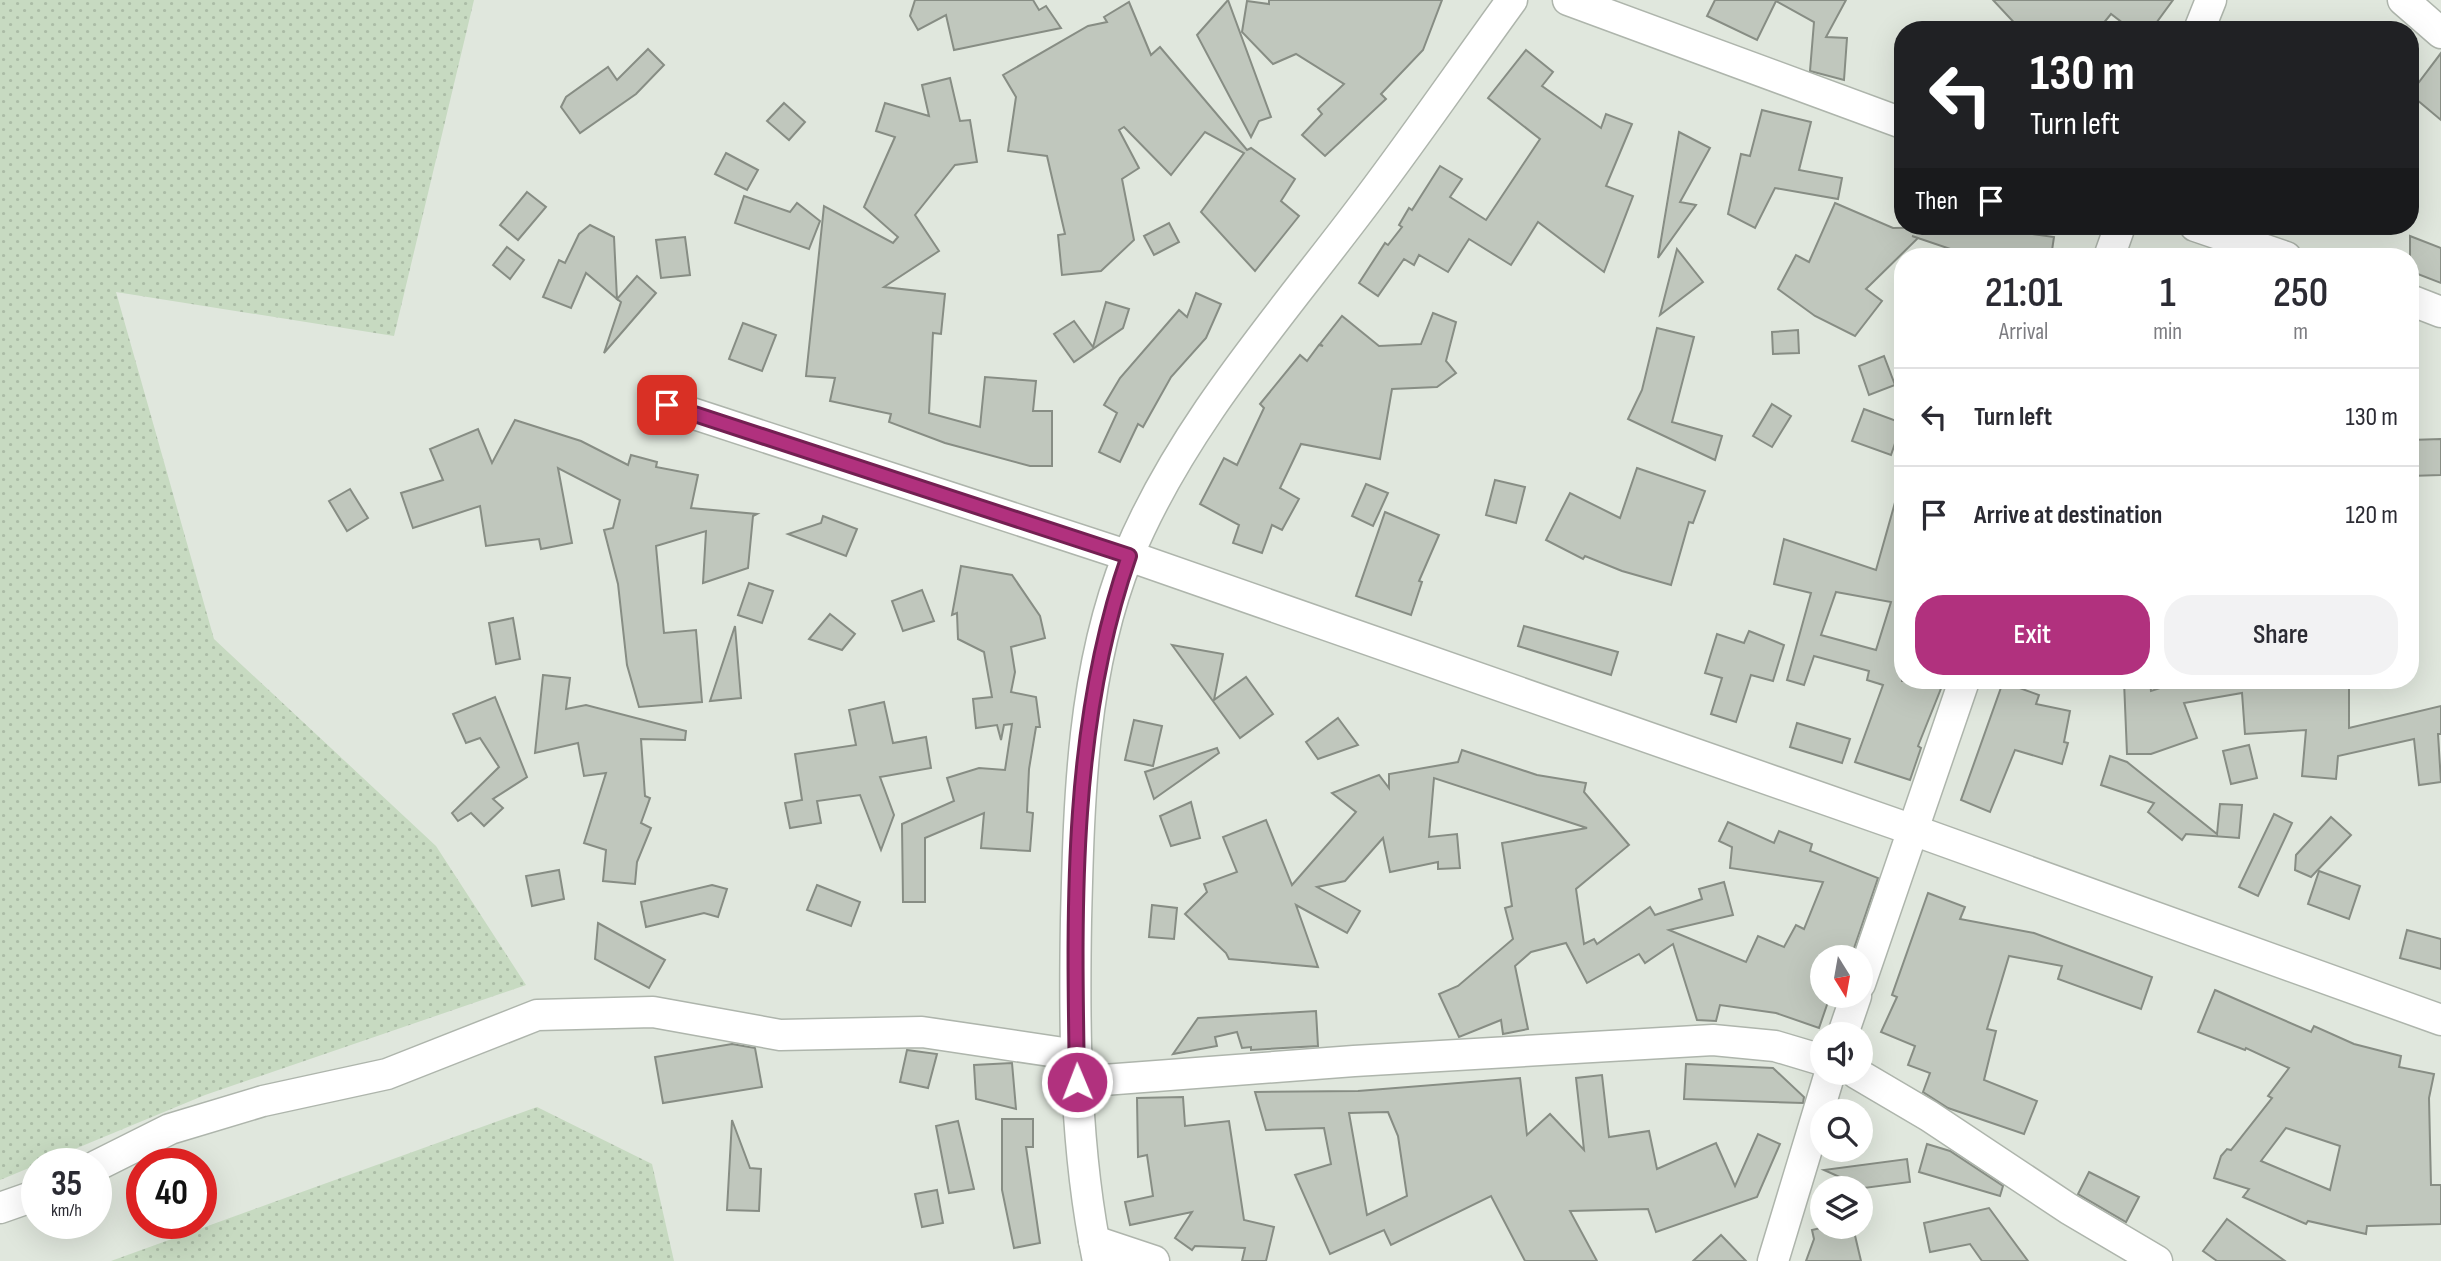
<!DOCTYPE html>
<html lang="en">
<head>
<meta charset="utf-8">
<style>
	body { margin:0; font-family:"Sofia Sans Condensed",sans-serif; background:#f2f2f3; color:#2b2b33; height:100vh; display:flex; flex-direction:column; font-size:26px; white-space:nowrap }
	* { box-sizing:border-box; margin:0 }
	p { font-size:23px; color:#7c7c81 }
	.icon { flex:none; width:38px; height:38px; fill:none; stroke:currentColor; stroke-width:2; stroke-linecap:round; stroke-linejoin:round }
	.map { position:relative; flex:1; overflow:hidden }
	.drawer { position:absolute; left:1894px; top:248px; width:525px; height:441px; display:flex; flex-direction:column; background:#fff; border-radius:28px; box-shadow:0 7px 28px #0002 }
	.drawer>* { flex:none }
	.banner { position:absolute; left:1894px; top:21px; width:525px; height:214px; border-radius:28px; box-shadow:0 7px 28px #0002; background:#202124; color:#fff; overflow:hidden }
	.needle { width:46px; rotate:169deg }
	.fabs { position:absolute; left:1810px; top:945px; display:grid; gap:14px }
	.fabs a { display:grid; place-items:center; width:63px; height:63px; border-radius:50%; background:#fff; box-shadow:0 7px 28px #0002; font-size:35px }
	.speed { position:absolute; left:21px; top:1148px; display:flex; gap:14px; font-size:35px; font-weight:700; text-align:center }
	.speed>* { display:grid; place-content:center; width:91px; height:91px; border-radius:50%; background:#fff; box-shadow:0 7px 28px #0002; line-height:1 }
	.speed small { font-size:18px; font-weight:400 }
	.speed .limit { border:10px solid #d22; background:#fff; color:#111 }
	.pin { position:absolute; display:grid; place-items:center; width:60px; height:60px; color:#fff; margin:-30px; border-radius:14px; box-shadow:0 4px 10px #0006 }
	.me { position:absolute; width:77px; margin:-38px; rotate:359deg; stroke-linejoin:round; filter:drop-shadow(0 0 5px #0008) }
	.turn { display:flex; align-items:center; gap:24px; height:147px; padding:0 21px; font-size:32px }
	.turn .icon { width:91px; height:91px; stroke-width:2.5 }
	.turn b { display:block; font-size:49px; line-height:60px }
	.then { display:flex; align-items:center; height:66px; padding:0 21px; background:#0003; gap:14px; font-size:26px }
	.eta { display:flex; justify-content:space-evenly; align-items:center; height:119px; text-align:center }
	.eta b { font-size:42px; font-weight:600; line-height:49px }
	.primary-button { display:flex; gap:14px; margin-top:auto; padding:14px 21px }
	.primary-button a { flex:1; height:80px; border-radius:28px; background:#b1317e; color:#fff; font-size:28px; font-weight:600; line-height:80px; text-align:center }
	.primary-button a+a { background:#f2f2f3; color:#2b2b33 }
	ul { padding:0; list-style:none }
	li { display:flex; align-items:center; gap:21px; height:98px; padding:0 21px; border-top:2px solid #e1e1e2 }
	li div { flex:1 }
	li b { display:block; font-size:26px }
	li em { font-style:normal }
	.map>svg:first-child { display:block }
</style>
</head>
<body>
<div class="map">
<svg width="2441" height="1261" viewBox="0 0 2441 1261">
	<defs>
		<pattern id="green-dots" width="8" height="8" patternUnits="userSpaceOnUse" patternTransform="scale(1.75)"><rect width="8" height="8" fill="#c7dac1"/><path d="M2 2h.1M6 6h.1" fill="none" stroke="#abbca6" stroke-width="1.8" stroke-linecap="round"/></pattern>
	</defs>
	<rect width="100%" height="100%" fill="#e0e7dd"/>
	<g fill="url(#green-dots)">
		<polygon points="0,0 474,0 394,336 116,292 214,639 436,846 526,985 205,1095 0,1180"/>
		<polygon points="537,1107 652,1164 674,1261 111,1261"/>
	</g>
	<g fill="#c0c7bd" stroke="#878d84" stroke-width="2" fill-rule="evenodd">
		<polygon points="915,0 1033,0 1039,10 1046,6 1061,28 954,50 946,15 918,30 910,16"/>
		<polygon points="1228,0 1271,117 1259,121 1251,137 1197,35"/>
		<polygon points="1269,0 1442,0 1423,50 1381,94 1386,99 1325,156 1302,135 1322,114 1318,109 1344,84 1296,54 1273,64 1242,32 1247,1 1269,4"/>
		<polygon points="1715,0 1846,0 1826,37 1847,38 1844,80 1810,71 1814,22 1776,1 1757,40 1707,16"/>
		<polygon points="1993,0 2173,0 2151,30 2132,30 2111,14 2098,30 2021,30"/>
		<polygon points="1129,2 1151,55 1160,47 1247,150 1251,148 1295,179 1281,201 1299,216 1255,271 1201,212 1244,153 1205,132 1171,175 1124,127 1119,130 1139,168 1122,179 1134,240 1101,271 1062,275 1058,235 1065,234 1047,156 1008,151 1016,97 1003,75 1088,26 1107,22 1104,17"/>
		<polygon points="648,49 664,65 636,94 580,133 561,107 566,97 608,67 617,80"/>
		<polygon points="1526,50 1553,72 1542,86 1601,128 1606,114 1632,124 1606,186 1633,196 1604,272 1538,222 1511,265 1469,239 1448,272 1419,255 1414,265 1404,259 1378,296 1359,283 1385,243 1388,245 1402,227 1399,225 1409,208 1412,210 1440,166 1462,179 1450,197 1486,220 1540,139 1488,98"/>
		<polygon points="2441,53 2441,120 2410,94"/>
		<polygon points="950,78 960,121 970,120 977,162 955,165 915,215 939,251 884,287 945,294 941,334 933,333 929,413 980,427 985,377 1036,381 1033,411 1052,411 1052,466 1030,466 945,443 889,422 891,414 830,401 835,378 806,376 824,206 893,243 898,237 864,207 895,137 876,131 885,103 929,116 922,85"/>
		<polygon points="784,103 805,122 789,140 767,121"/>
		<polygon points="1762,110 1811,122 1799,170 1842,178 1838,199 1775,188 1755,228 1728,214 1741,154 1750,156"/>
		<polygon points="1679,132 1710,148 1680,202 1696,205 1658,258"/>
		<polygon points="726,153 758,170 747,190 715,174"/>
		<polygon points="527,192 546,207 518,240 500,225"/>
		<polygon points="744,196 790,212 797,203 820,221 809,249 735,223"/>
		<polygon points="1835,203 1893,228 2012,226 2010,231 2054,237 2051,257 1974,257 1912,236 1918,238 1866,289 1882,301 1855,336 1815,316 1778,289 1796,255 1809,262"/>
		<polygon points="1169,223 1179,242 1154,255 1144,236"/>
		<polygon points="590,225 614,237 617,299 586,273 571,308 543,297 559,260 565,263 579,234"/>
		<polygon points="2410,236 2441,248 2441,283 2410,271"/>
		<polygon points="685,237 690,275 661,278 656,240"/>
		<polygon points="507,247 524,260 510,279 493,265"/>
		<polygon points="1677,249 1703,282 1660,315"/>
		<polygon points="637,276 656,293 604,353 621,302 617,299"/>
		<polygon points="1196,293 1221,304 1206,338 1171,377 1143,427 1138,424 1120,462 1099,452 1117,413 1104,405 1120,378 1179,310 1187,317"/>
		<polygon points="1106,302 1129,309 1123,328 1074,362 1054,334 1074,321 1093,347"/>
		<polygon points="1433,313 1456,322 1446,361 1456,373 1437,387 1392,389 1380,459 1301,444 1280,488 1299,499 1282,530 1272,525 1262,553 1233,543 1239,525 1200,504 1224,458 1237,465 1264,408 1260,404 1300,355 1307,361 1319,345 1323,346 1320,344 1342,316 1379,346 1421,344"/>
		<polygon points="743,323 776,335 762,371 729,359"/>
		<polygon points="1657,328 1694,337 1672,422 1722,436 1715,460 1628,419 1642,390"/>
		<polygon points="1798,330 1799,353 1773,354 1772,332"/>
		<polygon points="1884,356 1895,385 1869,395 1859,366"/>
		<polygon points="1772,404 1791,416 1772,447 1753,436"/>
		<polygon points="1864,409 1902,423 1891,455 1852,441"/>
		<polygon points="515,420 581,441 628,465 631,455 657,462 656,467 698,475 691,508 757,514 753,516 748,568 703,583 706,531 656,546 664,633 696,630 702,702 639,707 627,665 618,584 604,530 613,528 620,500 558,468 572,543 541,549 539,539 486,546 480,506 413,528 401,493 443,480 430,449 478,429 492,463"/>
		<polygon points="2441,439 2441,475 2410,476 2410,440"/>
		<polygon points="1637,468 1705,491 1693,523 1689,522 1671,585 1622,571 1585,556 1583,559 1546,540 1570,493 1620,518"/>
		<polygon points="1495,480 1525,487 1516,523 1486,515"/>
		<polygon points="1366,484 1388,493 1373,526 1352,516"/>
		<polygon points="350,489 368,518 347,531 329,501"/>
		<path d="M1896 499 1902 500V681H1944L1918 746 1921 748 1910 780 1855 762 1883 685 1867 680 1869 671 1814 656 1804 685 1787 680 1811 593 1774 584 1784 539 1876 570ZM1836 592 1891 602 1876 650 1821 635Z"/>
		<polygon points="1385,512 1439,535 1419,581 1422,582 1411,615 1356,596"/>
		<polygon points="823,516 857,529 846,556 788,534 821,523"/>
		<polygon points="961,566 1012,575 1040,616 1045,638 1011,647 1015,672 1011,692 1036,697 1040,727 1036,727 1029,769 1027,812 1033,813 1030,851 981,848 984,813 925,838 925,902 903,902 902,824 954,801 947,778 979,768 1005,770 1012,724 1004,725 1001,740 997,725 976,728 973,699 992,697 984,652 958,639 957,613 952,615"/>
		<polygon points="749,583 773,591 762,623 738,615"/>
		<polygon points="922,590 934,621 903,631 892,601"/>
		<polygon points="830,614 855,634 842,650 809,639"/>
		<polygon points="513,618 520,659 496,664 489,623"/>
		<polygon points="735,626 741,698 710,701"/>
		<polygon points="1524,626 1618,652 1611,675 1518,646"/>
		<polygon points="1749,631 1784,645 1773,681 1751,675 1736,722 1711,714 1722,678 1705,673 1717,634 1744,643"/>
		<polygon points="1172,645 1223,654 1214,700 1246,677 1273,714 1240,738"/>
		<polygon points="543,675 570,678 566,709 586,705 686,731 685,740 641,739 645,796 650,798 641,823 651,828 637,862 635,884 603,881 606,850 584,843 606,773 584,776 578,743 535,753"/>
		<polygon points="2124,681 2150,681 2151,691 2182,681 2349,681 2349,728 2441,706 2441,734 2438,734 2441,782 2419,785 2414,739 2338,756 2336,779 2302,776 2306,730 2245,734 2242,693 2184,703 2197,738 2151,754 2127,754"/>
		<polygon points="2003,682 2039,695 2036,704 2070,711 2064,742 2068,743 2062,764 2015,750 1990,812 1961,800"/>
		<polygon points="495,697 527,777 493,799 503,808 484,826 471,813 458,821 452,813 499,767 480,738 466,743 453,714"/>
		<polygon points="884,702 893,743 926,737 931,768 880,777 894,815 881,850 860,795 817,801 821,823 790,828 785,803 802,800 795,754 856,745 849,710"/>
		<polygon points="1338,718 1358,745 1318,759 1306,742"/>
		<polygon points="1134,720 1162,726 1153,766 1125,760"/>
		<polygon points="1797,723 1850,739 1842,763 1790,747"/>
		<polygon points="2249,745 2257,778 2231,784 2223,751"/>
		<polygon points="1217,748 1219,753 1154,799 1145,772"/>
		<polygon points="1462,750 1537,775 1586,783 1584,792 1629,845 1576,889 1584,944 1594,939 1597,944 1650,907 1655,915 1702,899 1699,889 1724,882 1733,915 1669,930 1746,962 1758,936 1784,947 1796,925 1804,929 1823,882 1730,868 1732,847 1719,841 1728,822 1774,843 1779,831 1812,844 1810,851 1878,878 1851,957 1822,957 1822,996 1830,996 1819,1028 1776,1013 1720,1005 1716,1021 1697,1020 1673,944 1645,963 1639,954 1587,983 1566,943 1531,952 1515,966 1528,1029 1503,1034 1501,1020 1459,1037 1439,994 1458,986 1513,939 1505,908 1512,906 1502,843 1587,828 1434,778 1429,837 1457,834 1460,868 1438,869 1438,862 1390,872 1383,838 1345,881 1317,887 1360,911 1347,933 1296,905 1318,967 1229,959 1226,953 1185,914 1207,892 1204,884 1237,872 1223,837 1266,820 1292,885 1356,812 1332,793 1379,775 1389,788 1389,774 1458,762"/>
		<polygon points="2110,756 2127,762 2217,834 2220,804 2242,805 2239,838 2186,834 2182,840 2148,812 2154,803 2101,785"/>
		<polygon points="1191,802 1200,838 1171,846 1160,816"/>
		<polygon points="2274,814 2292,823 2258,896 2239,887"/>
		<polygon points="2331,817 2351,835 2311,877 2295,870 2296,855"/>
		<polygon points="559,870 564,899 532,906 526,876"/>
		<polygon points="2319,871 2360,886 2349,919 2308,904"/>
		<polygon points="712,885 727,889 718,917 704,913 646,927 641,902"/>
		<polygon points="817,885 860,902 851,926 807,910"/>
		<polygon points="1928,893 1965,907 1960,919 2034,933 2152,977 2141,1009 2058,979 2062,966 2009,956 1987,1029 1996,1031 1984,1080 2037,1101 2024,1134 1948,1108 1923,1092 1930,1073 1908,1065 1915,1046 1881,1032 1897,997 1892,995"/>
		<polygon points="1152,905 1177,908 1174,939 1149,937"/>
		<polygon points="598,923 665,960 649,988 595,959"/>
		<polygon points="2407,930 2441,939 2441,969 2400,958"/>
		<path d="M2215 990 2311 1032 2314 1026 2354 1044 2401 1056 2399 1067 2434 1074 2429 1098 2431 1185H2441V1224L2367 1226 2366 1234 2308 1221 2306 1224 2243 1197 2249 1189 2214 1178 2221 1156 2227 1149 2231 1150 2272 1098 2268 1096 2289 1068 2246 1048 2245 1050 2198 1032ZM2286 1128 2340 1146 2330 1190 2261 1161Z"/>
		<polygon points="1316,1011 1318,1046 1251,1050 1251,1047 1242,1048 1237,1032 1215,1037 1217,1046 1173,1054 1198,1018"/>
		<polygon points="732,1044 755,1048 762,1087 663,1103 655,1057"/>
		<polygon points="907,1050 937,1054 928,1088 900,1082"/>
		<polygon points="1012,1063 1016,1109 976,1099 974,1065"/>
		<polygon points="1686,1064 1773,1068 1804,1097 1803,1103 1684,1099"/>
		<path d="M1602 1075 1609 1137 1649 1131 1657 1169 1716 1143 1735 1186 1758 1134 1780 1144 1757 1197 1656 1232 1648 1209 1570 1211 1597 1261H1525L1491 1196 1391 1245 1384 1230 1330 1254 1295 1175 1331 1164 1324 1128 1266 1130 1255 1092 1358 1091 1520 1078 1527 1135 1550 1114 1584 1150 1576 1078ZM1388 1112 1398 1136 1407 1196 1367 1215 1349 1113Z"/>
		<polygon points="1183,1097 1185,1126 1229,1121 1244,1220 1274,1227 1266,1261 1242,1261 1245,1248 1195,1246 1192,1250 1175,1238 1192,1212 1130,1225 1125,1202 1153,1196 1147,1155 1138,1157 1137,1098"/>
		<polygon points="1002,1119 1033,1119 1033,1147 1026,1147 1040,1243 1014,1248 1002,1190"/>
		<polygon points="732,1120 750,1168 761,1169 759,1211 727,1210"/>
		<polygon points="958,1121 974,1189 949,1193 936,1126"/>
		<polygon points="1927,1144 1950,1151 2003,1186 2000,1196 1919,1172"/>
		<polygon points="1907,1159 1910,1182 1864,1188 1824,1170"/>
		<polygon points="2089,1172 2139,1197 2126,1222 2078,1194"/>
		<polygon points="937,1190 943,1223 922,1227 915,1194"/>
		<polygon points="1989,1208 2028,1261 1982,1261 1970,1244 1930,1252 1924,1223"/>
		<polygon points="2227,1219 2285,1261 2217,1261 2203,1251"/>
		<polygon points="1825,1227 1853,1227 1861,1261 1806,1261 1814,1239 1812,1230"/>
		<polygon points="1721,1235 1746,1261 1693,1261"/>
	</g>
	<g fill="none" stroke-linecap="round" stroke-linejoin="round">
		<defs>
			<g id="minor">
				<polyline points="1568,0 1902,123"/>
				<polyline points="2403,0 2441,33"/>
				<polyline points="2199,30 2211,0"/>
				<polyline points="2195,226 2286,257"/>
				<polyline points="2109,257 2120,226"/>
				<polyline points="2410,300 2441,312"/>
				<polyline points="667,405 1129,556 1913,830 2441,1020"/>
				<polyline points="1860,984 1964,681"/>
				<polyline points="1843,1034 1856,996"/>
				<polyline points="1856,1073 1929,1116 2069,1209 2157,1261"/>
				<polyline points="1077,1082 1354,1061 1713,1040 1775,1046 1822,1060"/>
				<polyline points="96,1166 170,1129 263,1101 387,1074 537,1015 653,1012 780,1035 922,1032 1077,1055"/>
				<polyline points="0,1208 37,1195"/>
				<polyline points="1094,1241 1154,1261"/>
				<path d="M1098 1261C1075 1150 1074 1033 1076 920 1079 799 1082 670 1128 556 1183 423 1284 312 1369 198 1418 133 1464 66 1512 0"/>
				<polyline points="1773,1261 1830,1073"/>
			</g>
		</defs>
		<use href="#minor" stroke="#aeb5ac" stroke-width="33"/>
		<use href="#minor" stroke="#fff" stroke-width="30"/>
	</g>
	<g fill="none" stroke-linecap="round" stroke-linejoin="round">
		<defs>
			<path id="route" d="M667 405 1129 556C1070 725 1074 905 1077 1082"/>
		</defs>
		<use href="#route" stroke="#732052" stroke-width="18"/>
		<use href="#route" stroke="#b1317e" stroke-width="12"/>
	</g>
</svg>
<div class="fabs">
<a><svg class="needle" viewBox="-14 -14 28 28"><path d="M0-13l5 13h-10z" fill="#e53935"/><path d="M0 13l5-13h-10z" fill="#7c7c81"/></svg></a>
<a><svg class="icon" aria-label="sound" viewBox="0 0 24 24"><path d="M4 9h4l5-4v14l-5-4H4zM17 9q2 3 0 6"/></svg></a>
<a><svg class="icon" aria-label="search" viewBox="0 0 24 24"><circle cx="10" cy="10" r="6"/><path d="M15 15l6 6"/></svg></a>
<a><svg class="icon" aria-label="layers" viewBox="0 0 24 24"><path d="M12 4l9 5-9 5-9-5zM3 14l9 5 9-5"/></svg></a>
</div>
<div class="speed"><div>35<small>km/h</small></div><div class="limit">40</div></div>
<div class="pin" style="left:667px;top:405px;background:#d93025"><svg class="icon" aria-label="arrive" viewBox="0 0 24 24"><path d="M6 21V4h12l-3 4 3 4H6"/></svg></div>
<svg class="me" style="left:1077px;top:1082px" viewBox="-20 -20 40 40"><circle r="17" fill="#b1317e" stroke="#fff" stroke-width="3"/><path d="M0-11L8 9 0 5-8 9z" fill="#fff"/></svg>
<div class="banner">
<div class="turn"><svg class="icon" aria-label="left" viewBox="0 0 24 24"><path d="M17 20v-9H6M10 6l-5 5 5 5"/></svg><div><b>130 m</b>Turn left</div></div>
<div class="then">Then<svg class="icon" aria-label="arrive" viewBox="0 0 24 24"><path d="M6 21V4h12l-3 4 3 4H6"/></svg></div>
</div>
<section class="drawer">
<div class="eta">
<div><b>21:01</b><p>Arrival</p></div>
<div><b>1</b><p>min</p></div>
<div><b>250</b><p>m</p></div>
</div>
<ul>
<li><svg class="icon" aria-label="left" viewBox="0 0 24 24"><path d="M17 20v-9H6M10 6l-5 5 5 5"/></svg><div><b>Turn left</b></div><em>130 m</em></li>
<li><svg class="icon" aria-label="arrive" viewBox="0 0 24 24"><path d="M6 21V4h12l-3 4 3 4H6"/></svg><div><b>Arrive at destination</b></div><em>120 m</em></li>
</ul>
<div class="primary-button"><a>Exit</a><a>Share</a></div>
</section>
</div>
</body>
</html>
